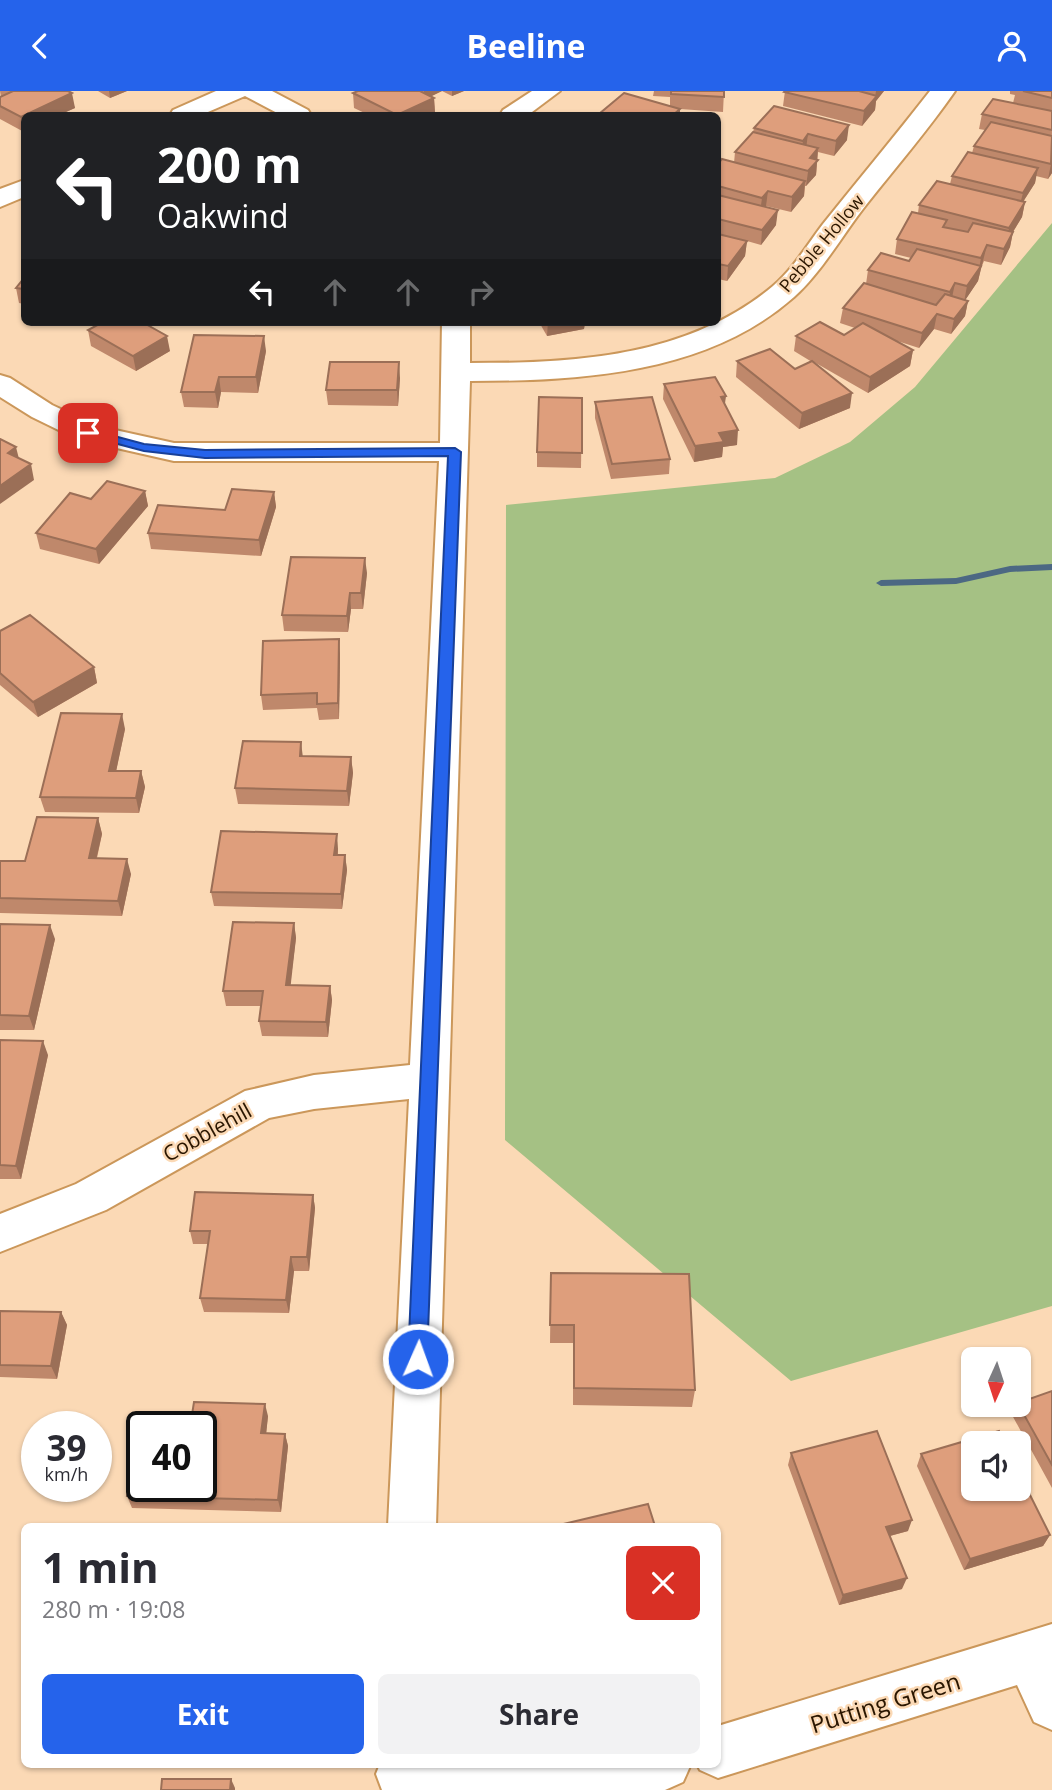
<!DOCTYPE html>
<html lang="en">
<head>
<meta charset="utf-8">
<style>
	body { margin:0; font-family:"Open Sans",sans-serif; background:#f2f2f3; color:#2b2b33; height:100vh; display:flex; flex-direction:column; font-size:26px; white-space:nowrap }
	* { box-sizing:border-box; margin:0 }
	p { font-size:23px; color:#7c7c81 }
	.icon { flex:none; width:38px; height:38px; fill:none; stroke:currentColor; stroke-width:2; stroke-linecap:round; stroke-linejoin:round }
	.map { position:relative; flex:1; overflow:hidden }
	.side { position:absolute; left:21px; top:1432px; width:700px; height:245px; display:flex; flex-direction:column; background:#fff; border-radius:10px; box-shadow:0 2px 5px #0004 }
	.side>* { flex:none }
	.top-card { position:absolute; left:21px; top:21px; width:700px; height:214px; border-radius:10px; box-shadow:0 2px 5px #0004; background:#202124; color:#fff; overflow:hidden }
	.needle { width:46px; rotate:183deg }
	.buttons { position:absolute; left:961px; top:1256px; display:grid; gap:14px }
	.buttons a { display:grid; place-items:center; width:70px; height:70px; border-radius:10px; background:#fff; box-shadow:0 2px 5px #0004; font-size:35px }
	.speed { position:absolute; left:21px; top:1320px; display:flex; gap:14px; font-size:35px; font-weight:700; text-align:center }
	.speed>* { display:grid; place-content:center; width:91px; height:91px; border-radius:50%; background:#fff; box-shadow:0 2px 5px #0004; line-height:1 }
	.speed small { font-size:18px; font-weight:400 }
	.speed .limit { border:4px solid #111; border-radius:10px; background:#fff; color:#111 }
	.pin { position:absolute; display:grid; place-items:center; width:60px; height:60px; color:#fff; margin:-30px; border-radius:14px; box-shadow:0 4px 10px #0006 }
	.me { position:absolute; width:77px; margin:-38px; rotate:2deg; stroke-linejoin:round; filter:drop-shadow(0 0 5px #0008) }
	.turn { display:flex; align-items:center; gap:24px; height:147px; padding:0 21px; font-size:32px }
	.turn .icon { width:91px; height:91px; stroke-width:2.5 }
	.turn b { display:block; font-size:49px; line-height:60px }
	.lanes { display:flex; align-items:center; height:66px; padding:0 21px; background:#0003; justify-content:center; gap:35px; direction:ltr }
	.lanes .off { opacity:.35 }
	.round { display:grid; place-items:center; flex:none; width:74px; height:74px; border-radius:10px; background:#f2f2f3 }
	.head { display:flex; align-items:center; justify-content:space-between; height:119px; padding:0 21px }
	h1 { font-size:42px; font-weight:700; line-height:52px }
	.button { display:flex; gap:14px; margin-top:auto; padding:14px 21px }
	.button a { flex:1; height:80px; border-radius:10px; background:#2563eb; color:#fff; font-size:28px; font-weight:700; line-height:80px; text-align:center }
	.button a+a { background:#f2f2f3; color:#2b2b33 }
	header { display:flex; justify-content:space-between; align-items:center; height:91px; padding:0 21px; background:#2563eb; color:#fff; font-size:32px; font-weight:700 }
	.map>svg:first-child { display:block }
</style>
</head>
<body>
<header><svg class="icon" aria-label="back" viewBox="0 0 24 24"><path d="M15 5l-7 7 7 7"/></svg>Beeline<svg class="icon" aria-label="person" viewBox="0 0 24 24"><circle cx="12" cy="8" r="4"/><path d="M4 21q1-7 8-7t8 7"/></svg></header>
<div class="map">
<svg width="1052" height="1699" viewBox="0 0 1052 1699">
	<rect width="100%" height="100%" fill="#fbd9b5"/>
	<polygon fill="#a5c184" points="1052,132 1052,1215 791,1290 505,1049 506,414 775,387 850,351 915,296"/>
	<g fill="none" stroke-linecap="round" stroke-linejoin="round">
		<polygon fill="#4c6883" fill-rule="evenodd" points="1052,473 1052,479 1010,481 956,493 881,495 876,492 881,489 956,487 1010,475"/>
		<defs>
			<g id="minor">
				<polygon points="216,0 272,0 308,19 311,24 281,24 245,5 201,24 170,24 173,19"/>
				<polygon points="532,0 560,0 528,24 500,24 503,19"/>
				<path d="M930 0H955C928 39 896 76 866 114 843 143 822 181 794 206 707 283 581 290 470 290L436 1435H388L409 1008 314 1018 269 1027 106 1119 0 1161V1123L76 1093 245 1000 314 984 410 974 439 370H174L77 348 32 326 0 306V284L10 287 52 314 97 335 174 352H440L442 231H470V272C577 272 688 266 773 195 793 178 807 154 823 133 859 88 895 45 930 0Z"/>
				<polygon points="24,89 24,106 0,116 0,98"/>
				<polygon points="1052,1533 1052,1639 1034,1631 1017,1594 718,1687 700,1679 697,1673 718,1673 718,1635"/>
				<polygon points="380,1673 691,1673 683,1691 665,1699 382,1699 376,1683"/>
			</g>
		</defs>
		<use href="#minor" stroke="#cb975a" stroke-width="4"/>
		<use href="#minor" fill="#fff" fill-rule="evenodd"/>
	</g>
	<g fill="#bf886b">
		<polygon points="0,0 68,0 75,17 59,24 24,24 24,41 0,28 0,6 1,6"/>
		<polygon points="98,0 127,0 110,7"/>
		<polygon points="358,0 464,0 452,5 442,0 431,5 434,7 435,22 429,24 369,24 354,17 353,2"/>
		<polygon points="654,0 724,0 723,21 680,18 680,24 599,24 599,23 670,15 670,6 653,5"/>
		<polygon points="785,0 884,0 876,10 875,19 862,35 783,15"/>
		<polygon points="1010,0 1052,0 1052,82 1048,88 1036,85 1035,92 1023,111 1025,111 1022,126 1013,141 1010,156 1001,174 984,170 981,177 978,190 965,209 968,210 965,225 951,243 934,238 919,257 894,249 913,259 910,275 868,302 814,271 850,317 799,338 736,286 737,270 795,278 812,271 794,260 796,245 844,244 855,237 840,232 843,217 866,193 868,179 909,170 911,167 895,163 897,148 918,122 919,114 950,93 952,85 972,62 974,55 985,39 979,38 982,23 1013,12 1015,4 1010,3"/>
		<polygon points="754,37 847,49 834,65 818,61 816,84 806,95 805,95 804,105 791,121 766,115 765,116 776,134 761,154 747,150 745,165 727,190 718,188 718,73 734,72 735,61 753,41"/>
		<polygon points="24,187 24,213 19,212 16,197"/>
		<polygon points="539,231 585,231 584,238 547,245"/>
		<polygon points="88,239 170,260 136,280 91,255"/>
		<polygon points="266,260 258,302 221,301 218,317 184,316 181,301"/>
		<polygon points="400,287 398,315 328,314 326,299"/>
		<polygon points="664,293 725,314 737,354 723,356 722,366 694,371 663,308"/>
		<polygon points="582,307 581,377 537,376 537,361"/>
		<polygon points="595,311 670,368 669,383 611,388 595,327"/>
		<polygon points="145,400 148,415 99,473 40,458 36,442 91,408"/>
		<polygon points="274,401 276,416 261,465 151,458 148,442 225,419"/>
		<polygon points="367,482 363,518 351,518 348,541 284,540 282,524"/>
		<polygon points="0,540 94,576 97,592 38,626 0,594"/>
		<polygon points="340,563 339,628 319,629 317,617 263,619 261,604"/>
		<polygon points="125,638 116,680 141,680 145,696 139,722 45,721 40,706"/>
		<polygon points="303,665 351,666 353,682 349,715 238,713 235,697"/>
		<polygon points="98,727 102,743 97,767 131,783 122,825 0,822 0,770 25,770"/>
		<polygon points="338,758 338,764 345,764 347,779 342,818 214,815 211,801"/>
		<polygon points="294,832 296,847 290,894 330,895 332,909 328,946 262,945 259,930 261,915 226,915 223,900"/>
		<polygon points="0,833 55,848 34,939 0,939"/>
		<polygon points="0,949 48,964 21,1088 0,1088"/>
		<polygon points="313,1104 315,1117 309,1180 294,1180 289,1222 204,1221 200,1207 208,1153 193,1153 190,1140"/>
		<polygon points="551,1182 695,1299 692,1316 573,1314 573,1252 550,1252"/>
		<polygon points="0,1220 61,1221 67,1234 57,1288 0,1286"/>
		<polygon points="1052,1300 1052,1397 1012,1324 1017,1314 1018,1314 1018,1312"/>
		<polygon points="268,1325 266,1342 285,1343 288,1355 281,1421 132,1417 127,1405 191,1330"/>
		<polygon points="791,1362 908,1440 890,1445 902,1498 839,1514 788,1374"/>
		<polygon points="921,1363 1050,1444 1043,1455 964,1479 917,1375"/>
	</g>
	<g fill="#9b6f57">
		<polygon points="109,0 127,0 110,7"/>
		<polygon points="424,0 442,0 424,9"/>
		<polygon points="452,0 464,0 452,5"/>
		<polygon points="876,0 884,0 876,10 875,19 862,35 864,20 875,7"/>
		<polygon points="72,2 75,17 59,24 24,24 24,41 21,26"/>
		<polygon points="434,7 435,22 429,24 397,24"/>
		<polygon points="680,18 680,24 673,24"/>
		<polygon points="849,34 847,49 834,65 836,50"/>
		<polygon points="808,43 806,58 801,64 803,50"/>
		<polygon points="818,57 816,84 806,95 810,67"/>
		<polygon points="1052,72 1052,82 1048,88 1051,73"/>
		<polygon points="1038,77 1035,92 1019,117 1023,102"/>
		<polygon points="805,90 804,105 791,121 792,106"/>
		<polygon points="768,100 766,115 760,122 762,107"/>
		<polygon points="1025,111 1022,126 1006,152 1009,137"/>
		<polygon points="778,119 776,134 761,154 762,139"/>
		<polygon points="1013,141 1010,156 1001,174 1004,158"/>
		<polygon points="747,150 745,165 727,190 728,175"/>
		<polygon points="987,154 978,190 964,211 967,195 979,178 981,167"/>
		<polygon points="955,192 952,207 947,216 950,201"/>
		<polygon points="968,210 965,225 951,243 954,228"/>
		<polygon points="937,223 934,238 919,257 922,242"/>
		<polygon points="548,231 585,231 584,238 547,245"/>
		<polygon points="167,245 170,260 136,280 133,265"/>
		<polygon points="264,245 266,260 258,302 256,286"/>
		<polygon points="913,259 910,275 868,302 870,286"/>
		<polygon points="399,271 400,287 398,315 397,299"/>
		<polygon points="219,286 221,301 218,317 215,301"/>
		<polygon points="852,302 850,317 799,338 802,322"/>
		<polygon points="726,305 724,320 721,306"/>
		<polygon points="738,339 737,354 723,356 722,366 694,371 695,355 719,342"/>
		<polygon points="16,356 20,372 8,362"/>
		<polygon points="31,373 34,389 0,413 0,395"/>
		<polygon points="145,400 148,415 99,473 96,458"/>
		<polygon points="274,401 276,416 261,465 259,449"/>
		<polygon points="365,467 367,482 363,518 361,502"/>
		<polygon points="350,502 351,518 348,541 347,525"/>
		<polygon points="339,548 340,563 339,628 338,612"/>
		<polygon points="94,576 97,592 38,626 33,611"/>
		<polygon points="122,623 125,638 113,695 109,680"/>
		<polygon points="301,651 303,667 300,665"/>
		<polygon points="351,666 353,682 349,715 347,700"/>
		<polygon points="141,680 145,696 139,722 136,707"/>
		<polygon points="98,727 102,743 93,782 89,767"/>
		<polygon points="337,743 338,758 336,779 334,764"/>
		<polygon points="345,764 347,779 342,818 341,803"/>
		<polygon points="127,768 131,783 122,825 118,810"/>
		<polygon points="294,832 296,847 289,909 286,894"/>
		<polygon points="50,834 55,848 34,939 29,925"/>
		<polygon points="330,895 332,909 328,946 326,931"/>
		<polygon points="43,950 48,964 21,1088 16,1075"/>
		<polygon points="313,1104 315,1117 309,1180 307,1166"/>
		<polygon points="291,1166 294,1180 289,1222 286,1209"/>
		<polygon points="61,1221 67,1234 57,1288 51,1275"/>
		<polygon points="265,1313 268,1325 265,1354 261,1342"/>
		<polygon points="285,1343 288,1355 281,1421 278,1409"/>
		<polygon points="912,1429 908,1440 882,1447 886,1436"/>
		<polygon points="1050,1444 1043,1455 964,1479 970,1468"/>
		<polygon points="907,1487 902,1498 839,1514 843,1504"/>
		<polygon points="231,1688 235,1697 235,1699 230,1699"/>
	</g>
	<g fill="#de9e7c" stroke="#9b6f57" stroke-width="2" fill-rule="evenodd">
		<polygon points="13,0 68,0 72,2 21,26 0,15 0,6"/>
		<polygon points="358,0 420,0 434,7 397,24 353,2"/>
		<polygon points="671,0 724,0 724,6 671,3"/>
		<polygon points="785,0 859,0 877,5 864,20 784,1"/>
		<polygon points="1023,0 1052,0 1052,7"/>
		<polygon points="624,2 680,18 673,24 604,24 599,23"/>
		<polygon points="993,8 1052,20 1052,39 982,23"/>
		<polygon points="774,15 849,34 836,50 808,43 803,50 754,37"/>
		<polygon points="991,31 1052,45 1051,73 974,55"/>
		<polygon points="753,41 818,57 810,67 818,69 808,80 735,61"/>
		<polygon points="968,61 1038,77 1023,102 952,85"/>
		<polygon points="722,68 805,90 792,106 768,100 762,107 718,95 718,73"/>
		<polygon points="937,90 1025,111 1009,137 919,114"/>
		<polygon points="718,104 778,119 762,139 718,128"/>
		<polygon points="912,121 947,129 943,136 968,141 973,132 1013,141 1004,158 987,154 981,167 897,148"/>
		<polygon points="718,143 747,150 728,175 718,173"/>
		<polygon points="917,158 981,175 967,195 955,192 950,201 868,179 881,162 909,170"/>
		<polygon points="24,187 24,198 16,197"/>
		<polygon points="864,192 936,214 945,203 968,210 954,228 937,223 922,242 843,217"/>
		<polygon points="103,231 142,231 167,245 133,265 88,239"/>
		<polygon points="820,231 844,244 863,232 913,259 870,286 796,245"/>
		<polygon points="194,244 264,245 256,286 219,286 215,301 181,301"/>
		<polygon points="770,258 795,278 812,270 852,302 802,322 737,270"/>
		<polygon points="330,271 399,271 397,299 326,299"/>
		<polygon points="715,286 726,305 721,306 738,339 719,342 724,351 695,355 664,293"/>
		<polygon points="539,306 582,307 582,362 537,361"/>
		<polygon points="652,306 670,368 612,373 595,311"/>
		<polygon points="0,348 16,356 8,362 31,373 0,395"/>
		<polygon points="107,390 145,400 96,458 36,442 70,402 91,408"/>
		<polygon points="232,398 274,401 259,449 148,442 158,414 225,419"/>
		<polygon points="291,466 365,467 361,502 350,502 347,525 282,524"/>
		<polygon points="30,524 94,576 33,611 0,582 0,540"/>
		<polygon points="339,548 338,612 317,613 317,602 261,604 263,550"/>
		<polygon points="61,622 122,623 109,680 141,680 136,707 40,706"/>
		<polygon points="243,650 301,651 300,665 351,666 347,700 235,697"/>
		<polygon points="37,726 98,727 89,767 127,768 118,810 0,807 0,770 25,770"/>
		<polygon points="221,740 337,743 334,764 345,764 341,803 211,801"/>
		<polygon points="233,831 294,832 286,894 330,895 326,931 259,930 263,900 223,900"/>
		<polygon points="0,833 50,834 29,925 0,924"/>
		<polygon points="0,949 43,950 16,1075 0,1074"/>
		<polygon points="195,1101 313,1104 307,1166 291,1166 286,1209 200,1207 210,1140 190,1140"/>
		<polygon points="551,1182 689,1183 695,1299 574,1297 574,1234 550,1234"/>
		<polygon points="0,1220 61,1221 51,1275 0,1274"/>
		<polygon points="1052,1300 1052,1374 1018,1313 1018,1312"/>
		<path d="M194 1311 265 1313 261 1342 285 1343 278 1409 127 1405 140 1328 191 1330ZM142 1335H201V1395H142Z"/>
		<polygon points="877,1340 912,1429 886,1436 907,1487 843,1504 791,1362"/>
		<polygon points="999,1340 1005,1353 973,1353 973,1398 1018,1398 1018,1380 1050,1444 970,1468 921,1363"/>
		<polygon points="648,1413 655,1435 555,1435"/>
		<polygon points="162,1688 231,1688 230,1699 161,1699"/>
	</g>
	<polygon fill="#2563eb" stroke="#184099" stroke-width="2" points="88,338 144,353 205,359 455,357 461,361 427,1268 425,1274 418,1277 411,1274 408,1268 448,365 205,367 144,360 84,344 82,342"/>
	<g text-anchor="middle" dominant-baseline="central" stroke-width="5" stroke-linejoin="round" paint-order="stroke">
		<g font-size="18" fill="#2a1600" stroke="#fbd9b5">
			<text transform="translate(821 152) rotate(-50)">Pebble Hollow</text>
		</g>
		<g font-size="21" fill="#2a1600" stroke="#fbd9b5">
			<text transform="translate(207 1041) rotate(-29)">Cobblehill</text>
		</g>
		<g font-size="24" fill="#2a1600" stroke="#fbd9b5">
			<text transform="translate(885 1611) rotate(-17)">Putting Green</text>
		</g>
	</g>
</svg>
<div class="buttons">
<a><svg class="needle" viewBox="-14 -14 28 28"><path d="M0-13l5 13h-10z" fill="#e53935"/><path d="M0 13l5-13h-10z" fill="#7c7c81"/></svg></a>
<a><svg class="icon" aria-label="sound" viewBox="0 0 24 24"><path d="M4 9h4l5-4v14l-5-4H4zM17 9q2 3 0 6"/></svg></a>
</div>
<div class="speed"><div>39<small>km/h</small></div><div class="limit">40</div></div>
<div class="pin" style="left:88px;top:342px;background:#d93025"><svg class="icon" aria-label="arrive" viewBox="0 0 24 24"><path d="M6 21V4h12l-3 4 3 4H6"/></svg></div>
<svg class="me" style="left:418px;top:1268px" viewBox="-20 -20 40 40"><circle r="17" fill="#2563eb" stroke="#fff" stroke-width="3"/><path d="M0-11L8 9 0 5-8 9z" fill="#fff"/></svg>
<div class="top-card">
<div class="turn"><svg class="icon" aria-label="left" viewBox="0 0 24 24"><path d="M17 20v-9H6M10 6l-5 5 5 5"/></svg><div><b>200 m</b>Oakwind</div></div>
<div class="lanes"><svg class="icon" aria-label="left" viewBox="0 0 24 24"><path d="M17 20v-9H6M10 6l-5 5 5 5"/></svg><svg class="icon off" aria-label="ahead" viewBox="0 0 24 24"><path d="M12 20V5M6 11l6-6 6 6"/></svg><svg class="icon off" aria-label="ahead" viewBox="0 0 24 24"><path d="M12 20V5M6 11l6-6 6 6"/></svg><svg class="icon off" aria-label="right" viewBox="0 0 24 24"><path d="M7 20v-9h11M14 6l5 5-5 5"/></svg></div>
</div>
<section class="side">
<div class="head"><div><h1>1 min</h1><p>280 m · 19:08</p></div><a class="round" style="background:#d93025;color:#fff"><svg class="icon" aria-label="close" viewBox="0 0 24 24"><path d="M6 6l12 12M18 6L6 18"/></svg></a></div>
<div class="button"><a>Exit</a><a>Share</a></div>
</section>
</div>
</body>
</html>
